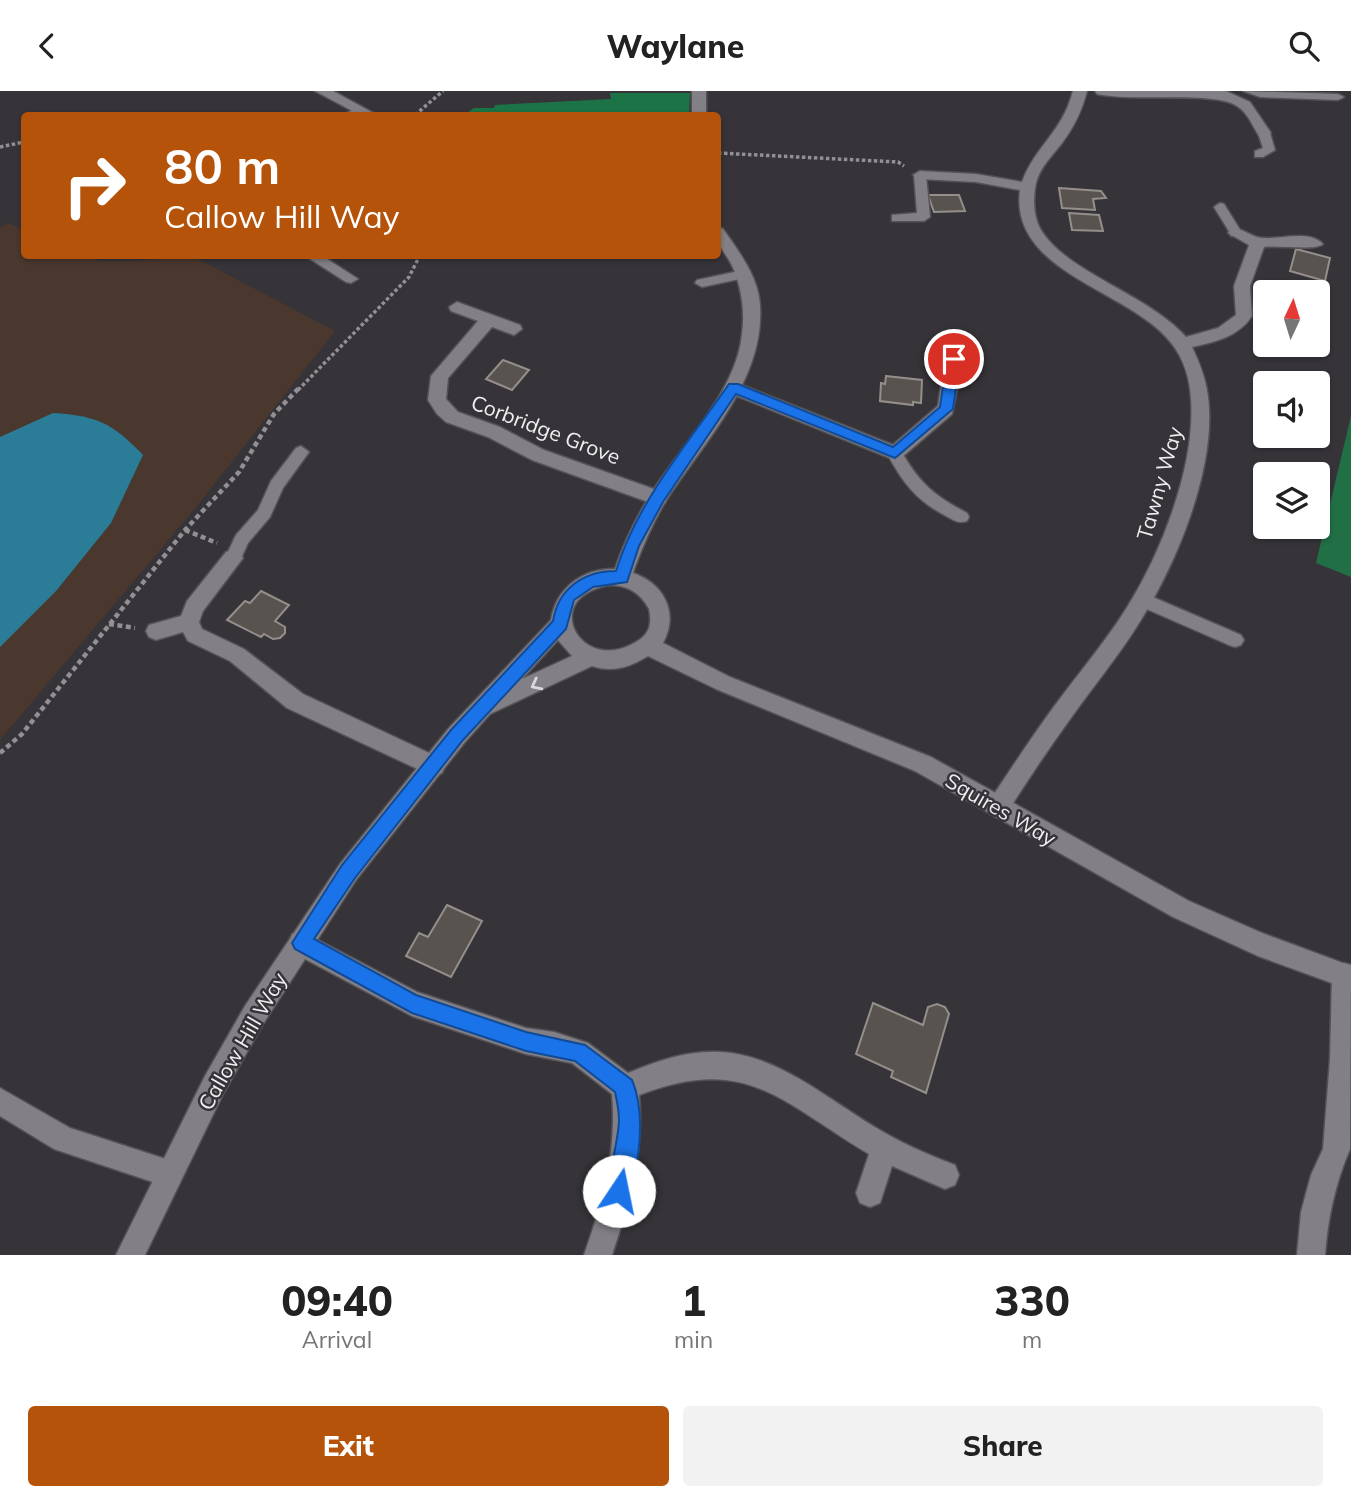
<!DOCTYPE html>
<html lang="en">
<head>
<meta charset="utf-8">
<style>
	body { margin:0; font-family:Mulish,sans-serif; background:#f2f2f2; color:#222; height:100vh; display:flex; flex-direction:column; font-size:26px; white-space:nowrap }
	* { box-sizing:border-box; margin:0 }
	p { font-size:23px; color:#767676 }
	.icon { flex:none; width:38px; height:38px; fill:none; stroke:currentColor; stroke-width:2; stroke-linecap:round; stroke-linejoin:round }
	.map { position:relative; height:1164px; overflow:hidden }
	.side { display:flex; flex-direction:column; background:#fff; flex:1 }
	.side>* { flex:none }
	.hud { position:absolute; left:21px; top:21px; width:700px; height:147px; border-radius:7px; box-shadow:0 2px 5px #0004; background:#b45309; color:#fff; overflow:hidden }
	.needle { width:46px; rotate:4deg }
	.tools { position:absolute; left:1253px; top:189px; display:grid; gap:14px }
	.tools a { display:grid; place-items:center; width:77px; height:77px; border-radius:7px; background:#fff; box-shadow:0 2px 5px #0004; font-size:35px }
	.pin { position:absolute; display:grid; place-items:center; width:60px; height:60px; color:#fff; margin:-30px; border:4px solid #fff; border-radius:50%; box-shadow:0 2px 7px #0007 }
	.me { position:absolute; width:77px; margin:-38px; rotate:11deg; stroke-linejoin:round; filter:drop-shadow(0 0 5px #0008) }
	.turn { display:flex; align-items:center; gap:24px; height:147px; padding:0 28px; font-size:32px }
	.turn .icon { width:91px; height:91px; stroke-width:2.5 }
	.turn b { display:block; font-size:49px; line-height:60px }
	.eta { display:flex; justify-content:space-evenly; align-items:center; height:119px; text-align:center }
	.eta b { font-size:42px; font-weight:800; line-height:49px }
	.action { display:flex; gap:14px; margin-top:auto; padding:14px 28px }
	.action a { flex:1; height:80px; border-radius:7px; background:#b45309; color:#fff; font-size:28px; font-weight:800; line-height:80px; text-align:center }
	.action a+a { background:#f2f2f2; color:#222 }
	header { display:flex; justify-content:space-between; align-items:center; height:91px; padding:0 28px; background:#fff; font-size:32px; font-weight:800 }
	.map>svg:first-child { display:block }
</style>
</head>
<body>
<header><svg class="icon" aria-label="back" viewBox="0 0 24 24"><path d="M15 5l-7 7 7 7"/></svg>Waylane<svg class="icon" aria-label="search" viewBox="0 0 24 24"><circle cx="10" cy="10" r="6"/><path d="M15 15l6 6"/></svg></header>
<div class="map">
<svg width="1351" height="1164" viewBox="0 0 1351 1164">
	<rect width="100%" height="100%" fill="#363439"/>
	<polygon fill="#4a382e" points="8,132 24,139 24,164 87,165 101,170 132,170 192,165 335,240 197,415 0,649 0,137"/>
	<polygon fill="#217045" points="1351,325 1351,486 1316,472"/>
	<polygon fill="#1c7446" points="610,2 690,2 689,24 464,24 474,17 494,17 495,14 611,8"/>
	<path fill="#2a7c97" d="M53 322C98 325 112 332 143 364L111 432 56 500 0 556V346Z"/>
	<g fill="#58534e" stroke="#948f8a" stroke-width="2">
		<polygon points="1059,97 1101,100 1106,107 1093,108 1095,119 1062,117"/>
		<polygon points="928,104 959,104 965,120 934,121"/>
		<polygon points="1069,122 1099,124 1103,140 1072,139"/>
		<polygon points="1296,158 1330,167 1325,190 1290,180"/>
		<polygon points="503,269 529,279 512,299 486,288"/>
		<polygon points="886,285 922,289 921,312 913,311 913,314 880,310 881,292 885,293"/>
		<polygon points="261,500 289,514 275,530 285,536 285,542 280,547 273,548 264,543 261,546 227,529 245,510 250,512"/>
		<polygon points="447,814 482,830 451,886 406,865 419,842 428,846"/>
		<polygon points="873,912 923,934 928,916 937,913 945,916 949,923 926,1002 891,986 893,980 856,963"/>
	</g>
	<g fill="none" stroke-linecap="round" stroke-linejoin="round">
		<defs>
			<g id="lane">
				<polygon points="1243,0 1338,3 1344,6 1338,9 1260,6"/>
				<polygon points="1264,38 1270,42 1275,59 1263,66 1255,66 1255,60 1263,57 1258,42"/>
				<polygon points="920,80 926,84 930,126 924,130 892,130 892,124 917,122 914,84"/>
				<polygon points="1220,112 1224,113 1242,142 1241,145 1231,145 1230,142 1214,116"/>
				<polygon points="304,164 321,164 358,188 351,192 346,191"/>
				<polygon points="744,179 749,180 749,186 702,196 695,192 697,189"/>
				<polygon points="301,355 309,361 283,397 270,426 248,452 239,472 227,472 225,467 236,444 258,419 271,390 296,357"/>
				<path d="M895 356 900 358C919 392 933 404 967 422L969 426 967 430C958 433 954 429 946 425 917 410 902 391 887 362Z"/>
				<polygon points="1141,501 1241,544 1244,549 1241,554 1235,556 1229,554 1135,513 1133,508 1135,503"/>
			</g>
			<g id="street">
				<rect x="692" y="0" width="14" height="24"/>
				<path d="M1073 0H1087C1082 20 1074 36 1062 52 1052 65 1040 76 1036 92 1033 106 1033 126 1041 139 1066 181 1149 204 1186 246L1218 237 1236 224 1234 195 1249 154 1228 142 1231 139C1241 136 1247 143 1257 146 1276 151 1307 137 1323 153 1316 160 1279 154 1264 156L1250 195 1252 225C1238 246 1215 251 1192 256 1200 273 1206 288 1208 306 1217 376 1176 474 1139 532 1118 566 1091 598 1068 631 1046 661 1026 692 1006 723L998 727 990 723 987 716 990 709C1011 678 1031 647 1053 617 1077 584 1104 553 1126 518 1161 463 1196 374 1191 308 1190 289 1184 268 1172 253 1132 199 1009 183 1020 99L976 91 920 88 913 84 920 80 976 83 1022 91C1035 55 1062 42 1073 0Z"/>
				<path d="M1095 0H1226L1250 11 1271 42 1264 46 1259 45C1252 34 1248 22 1237 15 1216 0 1131 11 1097 3Z"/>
				<polygon points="358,16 363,17 363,23 343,24"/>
				<polygon points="457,211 520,234 522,238 514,244 492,236 448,287 446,308 458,321 500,336 544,359 665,402 667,407 665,412 658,414 651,412 532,369 488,346 446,331 437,323 428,309 431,285 478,230 451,220 449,216"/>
				<polygon points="954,262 963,268 952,323 901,367 895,369 727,301 724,297 727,293 739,293 893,354 938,315 945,268"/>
				<polygon points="233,459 240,461 243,467 203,520 199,531 202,538 244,558 303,603 442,668 445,675 442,682 434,685 426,682 287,617 230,570 188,550 183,541 156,549 149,546 146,540 149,534 181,525 187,510 226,461"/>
				<path d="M301 840 417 901 526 937 554 941 588 952 628 982C657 970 688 959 721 961 777 964 827 1007 873 1035 899 1051 926 1063 955 1074L959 1084 955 1094 945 1098 892 1075 880 1112 870 1116 860 1112 856 1102 869 1063C781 1011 747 962 639 1004 644 1060 630 1111 612 1164H584C603 1111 617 1059 612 1003L572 972 526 963 412 925 292 861 289 852 292 843Z"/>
				<path d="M1344 872 1351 874 1350 1058C1335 1093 1328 1126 1325 1164H1297L1301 1121 1311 1084 1323 1058 1330 968 1332 884 1335 875Z"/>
				<polygon points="0,997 70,1037 178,1072 182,1082 178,1092 168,1096 54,1058 0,1025"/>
			</g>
			<g id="secondary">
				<polygon points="315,0 333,0 377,24 360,24"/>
				<path d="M718 136 723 138C739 161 758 185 760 214 765 288 705 350 667 408 654 429 644 452 635 476L633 482C665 493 679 523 663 552L730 586 931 666 1189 810 1262 842 1351 875V899L1258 865 1173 826 915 680 716 598 648 565C630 576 613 582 592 575L490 623 465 651 356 789 263 933 223 1003 145 1164H116L205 985 245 915 340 773 449 637 551 529C556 497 583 477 615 478 624 451 637 425 652 401 682 354 737 299 742 243 745 221 742 200 734 179 727 161 716 158 718 136ZM608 494C627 494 640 501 649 518 652 533 650 543 636 551 586 581 550 523 587 502 593 498 601 496 608 494ZM558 549 572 565 522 588Z"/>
			</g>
		</defs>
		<use href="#lane" stroke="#545256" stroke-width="3"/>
		<use href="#street" stroke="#545256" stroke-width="3"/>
		<use href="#secondary" stroke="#545256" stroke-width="3"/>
		<g stroke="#929094" stroke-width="3.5" stroke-dasharray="3.5 2.5" stroke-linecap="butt">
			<polyline points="415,24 443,0"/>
			<polyline points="0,56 24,51"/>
			<polyline points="718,62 898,71 904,75"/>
			<polyline points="298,299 409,186 420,164"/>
		</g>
		<g stroke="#929094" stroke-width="4.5" stroke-dasharray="5 3.5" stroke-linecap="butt">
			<polyline points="185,439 217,452"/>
			<polyline points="109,533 135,537"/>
			<polyline points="0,662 22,643 185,439 239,381 274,323 299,297"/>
		</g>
		<use href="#lane" fill="#828086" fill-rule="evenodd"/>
		<use href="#street" fill="#828086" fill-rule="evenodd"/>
		<use href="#secondary" fill="#828086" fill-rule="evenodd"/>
	</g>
	<defs><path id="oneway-chevron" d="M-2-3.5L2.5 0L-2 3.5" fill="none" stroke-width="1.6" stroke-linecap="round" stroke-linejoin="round" transform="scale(1.75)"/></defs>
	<use stroke="#d9d8dc" href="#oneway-chevron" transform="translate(536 594) rotate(153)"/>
	<path fill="#1a73e8" stroke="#114b97" stroke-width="2" d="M954 264 960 268 953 318 895 367 736 303 663 411 639 455 627 491 593 496 574 509 566 538 463 649 355 787 314 848 416 904 526 941 585 954 632 989C646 1022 640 1074 627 1107L619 1110 612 1107C605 1090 619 1050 619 1029 619 1020 617 1010 615 1001L575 970 526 960 412 922 295 858 292 852 342 774 451 639 553 530C558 498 583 480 616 480 637 411 688 352 729 293H738L893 356 940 316 947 268Z"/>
	<g text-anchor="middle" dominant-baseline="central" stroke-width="5" stroke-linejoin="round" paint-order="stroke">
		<g font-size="21" fill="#efeef1" stroke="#363439">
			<text transform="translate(546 338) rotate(21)">Corbridge Grove</text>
			<text transform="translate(1159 392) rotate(-74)">Tawny Way</text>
			<text transform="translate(1001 718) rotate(30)">Squires Way</text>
			<text transform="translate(242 950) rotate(-60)">Callow Hill Way</text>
		</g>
	</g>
</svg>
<div class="tools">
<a><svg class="needle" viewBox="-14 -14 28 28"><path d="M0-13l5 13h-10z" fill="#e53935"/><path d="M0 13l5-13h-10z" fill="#767676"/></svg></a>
<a><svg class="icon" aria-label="sound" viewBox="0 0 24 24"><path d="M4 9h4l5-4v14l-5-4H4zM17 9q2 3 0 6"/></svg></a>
<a><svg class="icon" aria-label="layers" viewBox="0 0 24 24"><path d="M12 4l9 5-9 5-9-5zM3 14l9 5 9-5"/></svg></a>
</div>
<div class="pin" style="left:954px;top:268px;background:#d93025"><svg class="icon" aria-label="arrive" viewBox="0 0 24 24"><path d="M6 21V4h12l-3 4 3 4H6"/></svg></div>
<svg class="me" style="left:619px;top:1100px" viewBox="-20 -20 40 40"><circle r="19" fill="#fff"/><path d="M0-13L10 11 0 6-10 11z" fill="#1a73e8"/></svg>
<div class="hud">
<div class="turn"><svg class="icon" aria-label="right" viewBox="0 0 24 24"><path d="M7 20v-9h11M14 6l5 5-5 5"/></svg><div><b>80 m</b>Callow Hill Way</div></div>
</div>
</div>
<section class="side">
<div class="eta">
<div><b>09:40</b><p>Arrival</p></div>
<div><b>1</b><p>min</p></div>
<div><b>330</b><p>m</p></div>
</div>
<div class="action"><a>Exit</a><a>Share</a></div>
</section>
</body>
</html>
